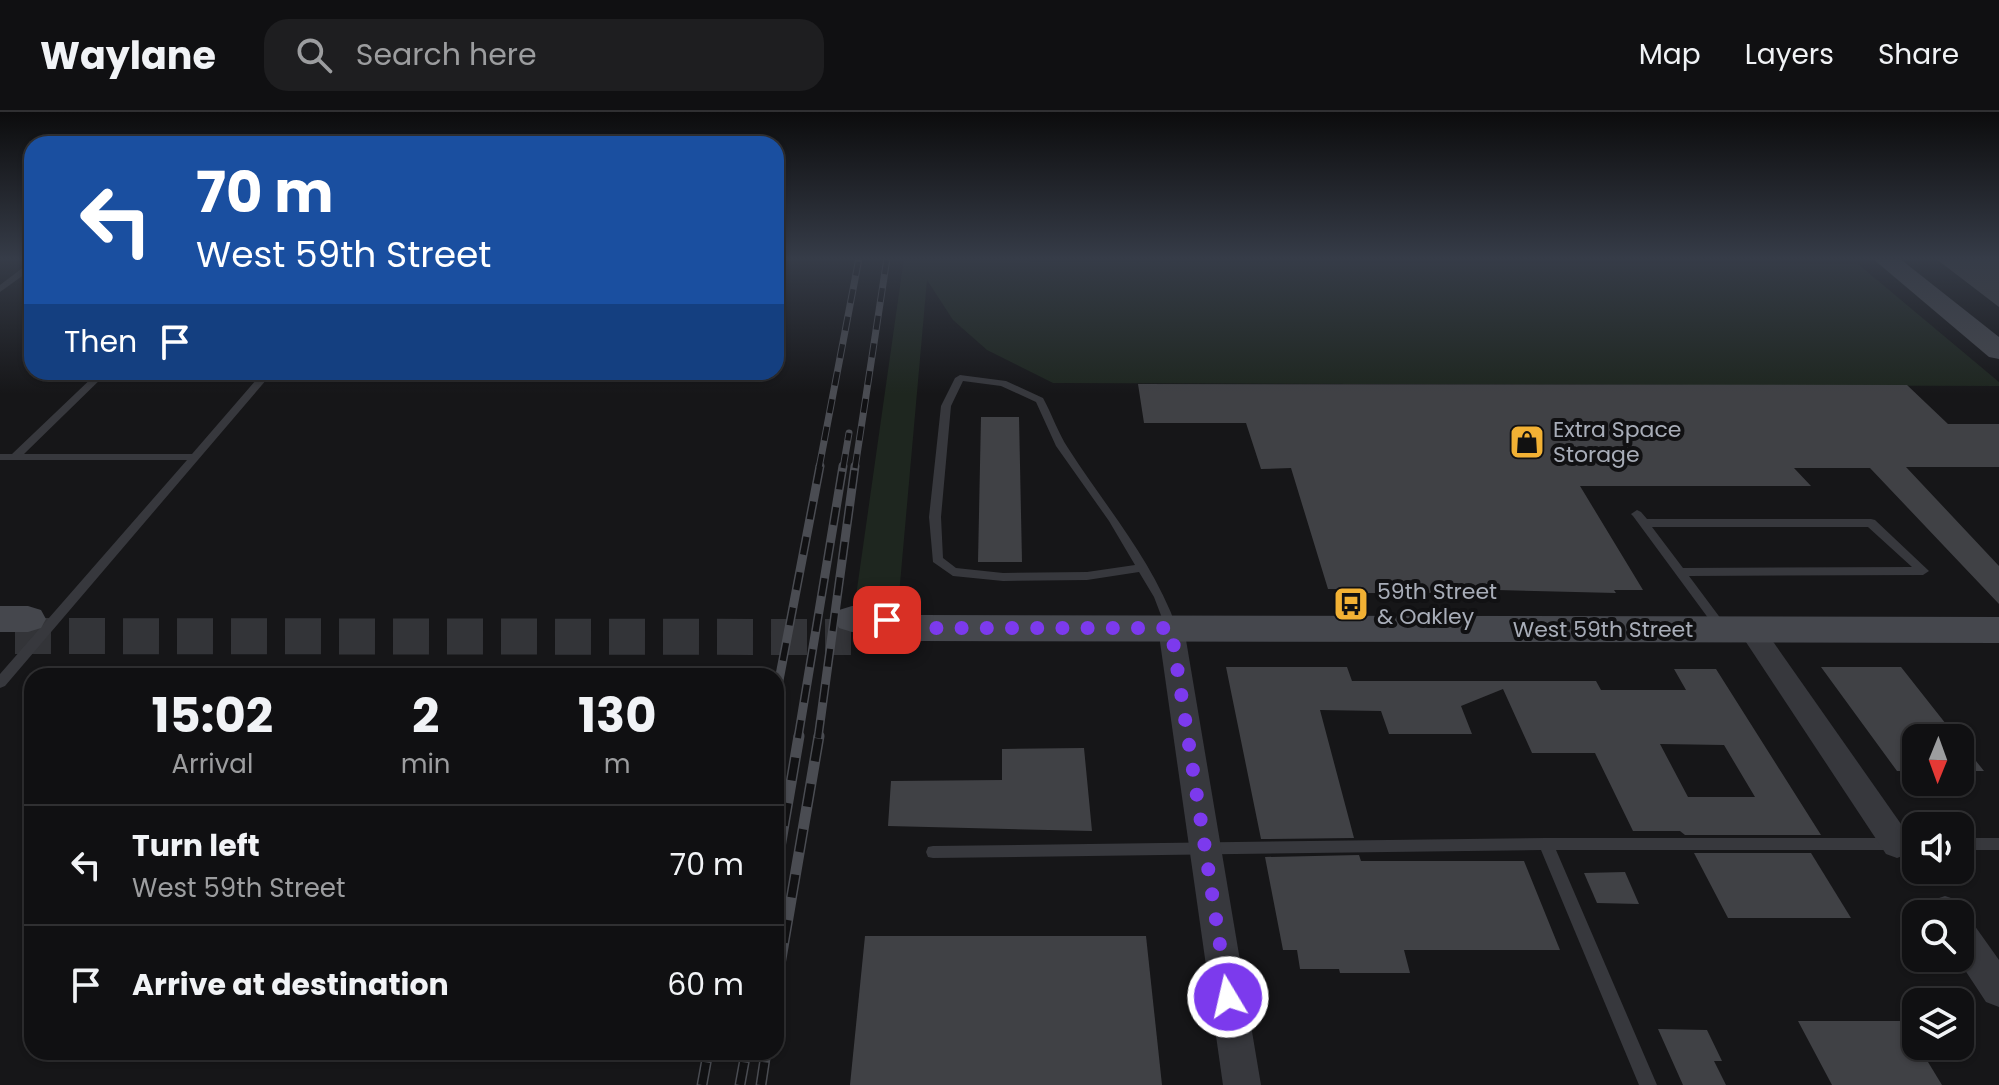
<!DOCTYPE html>
<html lang="en">
<head>
<meta charset="utf-8">
<style>
	body { margin:0; font-family:Poppins,sans-serif; background:#1e1e20; color:#f1f3f6; height:100vh; display:flex; flex-direction:column; font-size:30px; white-space:nowrap }
	* { box-sizing:border-box; margin:0 }
	p { font-size:26px; color:#9c9d9f }
	.icon { flex:none; width:44px; height:44px; fill:none; stroke:currentColor; stroke-width:2; stroke-linecap:round; stroke-linejoin:round }
	.map { position:relative; flex:1; overflow:hidden }
	.details { position:absolute; left:24px; top:556px; width:760px; height:392px; display:flex; flex-direction:column; background:#101012; border-radius:24px; box-shadow:0 2px 6px #0004,0 0 0 2px #303032 }
	.details>* { flex:none }
	.guide { position:absolute; left:24px; top:24px; width:760px; height:244px; border-radius:24px; box-shadow:0 2px 6px #0004,0 0 0 2px #303032; background:#1a4fa0; color:#fff; overflow:hidden }
	.needle { width:52px; rotate:181deg }
	.buttons { position:absolute; left:1902px; top:612px; display:grid; gap:16px }
	.buttons a { display:grid; place-items:center; width:72px; height:72px; border-radius:16px; background:#101012; box-shadow:0 2px 6px #0004,0 0 0 2px #303032; font-size:40px }
	.pin { position:absolute; display:grid; place-items:center; width:68px; height:68px; color:#fff; margin:-34px; border-radius:16px; box-shadow:0 4px 12px #0006 }
	.me { position:absolute; width:88px; margin:-44px; rotate:351deg; stroke-linejoin:round; filter:drop-shadow(0 0 6px #0008) }
	.turn { display:flex; align-items:center; gap:28px; height:168px; padding:0 40px; font-size:36px }
	.turn .icon { width:104px; height:104px; stroke-width:2.5 }
	.turn b { display:block; font-size:56px; line-height:68px }
	.then { display:flex; align-items:center; height:76px; padding:0 40px; background:#0003; gap:16px; font-size:30px }
	.eta { display:flex; justify-content:space-evenly; align-items:center; height:136px; text-align:center }
	.eta b { font-size:48px; font-weight:700; line-height:56px }
	ul { padding:0; list-style:none }
	li { display:flex; align-items:center; gap:24px; height:120px; padding:0 40px; border-top:2px solid #303032 }
	li div { flex:1 }
	li b { display:block; font-size:30px }
	li em { font-style:normal }
	header { display:flex; align-items:center; gap:48px; box-sizing:border-box; height:112px; padding:0 40px; background:#101012; border-bottom:2px solid #303032 }
	header strong { font-size:38px }
	nav { display:flex; gap:44px; margin-inline-start:auto; font-size:28px }
	.search { width:560px; height:72px; background:#1e1e20; display:flex; align-items:center; gap:20px; box-sizing:border-box; padding:0 28px; border-radius:24px; color:#9c9d9f; font-size:30px }
	.map>svg:first-child { display:block }
</style>
</head>
<body>
<header>
<strong>Waylane</strong>
<div class="search"><svg class="icon" aria-label="search" viewBox="0 0 24 24"><circle cx="10" cy="10" r="6"/><path d="M15 15l6 6"/></svg>Search here</div>
<nav><a>Map</a><a>Layers</a><a>Share</a></nav>
</header>
<div class="map">
<svg width="1999" height="973" viewBox="0 0 1999 973">
	<rect width="100%" height="100%" fill="#161618"/>
	<polygon fill="#1e261f" points="904,146 1024,146 1031,150 1858,152 1999,270 1999,274 1053,271 987,238 953,208 927,168 899,483 856,484"/>
	<g fill="#404145" fill-rule="evenodd">
		<polygon points="1935,146 1999,146 1999,195"/>
		<polygon points="1138,272 1907,273 1948,312 1999,312 1999,355 1906,355 1999,454 1999,492 1870,356 1794,356 1811,374 1580,374 1643,478 1614,478 1616,481 1459,477 1460,481 1357,481 1356,477 1328,477 1291,356 1261,357 1246,311 1144,311"/>
		<polygon points="981,305 1019,305 1022,450 978,450"/>
		<path d="M1226 555H1347L1352 569H1596L1601 578H1686L1674 557H1716L1821 723H1685L1680 719H1633L1595 641H1532L1503 577 1461 594 1472 622H1389L1381 599 1320 598 1354 726 1261 727ZM1660 632 1724 633 1755 685H1688Z"/>
		<polygon points="1821,555 1901,555 1957,626 1916,626 1916,659 1897,659"/>
		<polygon points="1960,629 1984,659 1960,659"/>
		<polygon points="1084,636 1092,719 888,714 891,669 1002,668 1002,637"/>
		<polygon points="1694,741 1811,741 1851,806 1728,806"/>
		<polygon points="1359,743 1361,749 1524,749 1560,838 1404,838 1410,861 1340,861 1339,857 1300,857 1297,838 1283,838 1265,745"/>
		<polygon points="1625,760 1639,792 1597,791 1584,761"/>
		<polygon points="865,824 1146,824 1162,973 850,973"/>
		<polygon points="1798,909 1903,909 1942,973 1832,973"/>
		<polygon points="1658,917 1707,918 1722,949 1714,949 1726,973 1683,973"/>
	</g>
	<g fill="none" stroke-linecap="round" stroke-linejoin="round">
		<polyline stroke="#333438" stroke-width="36" stroke-dasharray="36 18" stroke-linecap="butt" points="15,524 851,525"/>
		<g fill="#37383d" fill-rule="evenodd">
			<polygon points="29,151 32,151 32,157 0,180 0,173"/>
			<polygon points="98,260 108,260 24,342 192,342 263,260 273,260 5,574 0,576 0,562 187,348 0,348 0,342 12,342"/>
			<path d="M960 263 1006 269 1043 286C1052 302 1058 321 1068 336 1107 397 1152 447 1177 516L1175 519H1167L1154 485 1139 460 1087 468 1003 469 953 464 933 450 929 405 941 294 955 266ZM963 269 1001 274 1036 290 1056 334 1109 409 1135 453 1087 460 1003 461 956 456 943 446 941 405 951 294Z"/>
			<path d="M1637 398 1641 400 1647 407H1871L1875 408 1929 459 1923 463 1689 464 1727 515 1721 519 1717 518 1633 404 1631 402ZM1652 415H1868L1912 455 1683 456Z"/>
			<polygon points="1546,726 1916,726 1916,738 1556,738 1657,973 1639,973 1541,738 933,746 928,745 926,740 928,735 933,734"/>
			<rect x="1960" y="726" width="39" height="12"/>
		</g>
		<g fill="#37383d" fill-rule="evenodd">
			<polygon points="1171,506 1180,509 1184,516 1261,973 1223,973 1158,516 1162,509"/>
			<polygon points="1751,508 1760,511 1908,722 1913,732 1908,742 1897,746 1886,742 1738,518 1742,511"/>
			<polygon points="1945,784 1957,788 1964,802 1962,806 1972,810 1999,848 1999,895 1986,890 1957,846 1960,846 1960,802 1930,802 1933,788"/>
		</g>
		<g fill="#45474d" fill-rule="evenodd">
			<polygon points="1872,146 1899,146 1999,225 1999,247 1989,245"/>
			<polygon points="0,494 28,494 41,498 46,507 41,516 28,520 0,520"/>
			<polygon points="852,494 887,495 919,503 1999,505 1999,531 919,529 887,521 852,520 839,516 834,507 839,498"/>
		</g>
		<defs>
			<g id="rail-far2">
				<polyline points="819,356 859,146"/>
				<polyline points="843,356 849,321"/>
				<polyline points="855,356 887,146"/>
			</g>
			<g id="rail-far1">
				<polyline points="776,584 820,354"/>
				<polyline points="798,626 843,354"/>
				<polyline points="818,626 855,354"/>
			</g>
			<g id="rail">
				<polyline points="776,759 799,624"/>
				<polyline points="776,876 819,624"/>
				<polyline points="702,973 708,940"/>
				<polyline points="740,973 746,940"/>
				<polyline points="761,973 766,940"/>
			</g>
		</defs>
		<use href="#rail-far2" stroke="#4a4c52" stroke-width="7"/>
		<use href="#rail-far1" stroke="#4a4c52" stroke-width="9"/>
		<use href="#rail" stroke="#4a4c52" stroke-width="11"/>
		<use href="#rail-far2" stroke="#111113" stroke-width="5" stroke-dasharray="14" stroke-linecap="butt"/>
		<use href="#rail-far1" stroke="#111113" stroke-width="6" stroke-dasharray="18" stroke-linecap="butt"/>
		<use href="#rail" stroke="#111113" stroke-width="8" stroke-dasharray="23" stroke-linecap="butt"/>
	</g>
	<linearGradient id="sky" x2="0" y2="1"><stop stop-color="#0c0c0d"/><stop offset="0.52" stop-color="#363c48"/><stop offset="1" stop-color="#363c48" stop-opacity="0"/></linearGradient>
	<rect width="1999" height="282" fill="url(#sky)"/>
	<g fill="none" stroke-linecap="round" stroke-linejoin="round">
		<polyline stroke="#7c3aed" stroke-width="14" stroke-dasharray="0 25.2" points="887,508 919,516 1171,516 1228,885"/>
	</g>
	<defs>
		<symbol id="shop-square" viewBox="-11 -11 22 22"><rect x="-9" y="-9" width="18" height="18" rx="4" fill="#f2b134" stroke="#111113"/><path d="M-5-2.5h2.3a2.7 3.5 0 0 1 5.4 0H5L5.5 6h-11ZM-1.5-2.5h3a1.5 2.3 0 0 0-3 0Z" fill="#111"/></symbol>
		<symbol id="bus-square" viewBox="-11 -11 22 22"><rect x="-9" y="-9" width="18" height="18" rx="4" fill="#f2b134" stroke="#111113"/><path d="M-5-6H5V4H4V6H2V4H-2V6H-4V4H-5ZM-3.5-4V0h7V-4ZM-3.5 1.2v1.5H-2V1.2ZM2 1.2v1.5H3.5V1.2Z" fill="#111"/></symbol>
	</defs>
	<g fill-rule="evenodd">
		<use href="#shop-square" x="1507" y="310" width="40" height="40"/>
		<use href="#bus-square" x="1331" y="472" width="40" height="40"/>
	</g>
	<g text-anchor="middle" dominant-baseline="central" stroke-width="8" stroke-linejoin="round" paint-order="stroke">
		<g font-size="22" fill="#a8adb8" stroke="#111113" text-anchor="start">
			<text x="1553" y="317">Extra Space<tspan x="1553" dy="25">Storage</tspan></text>
			<text x="1377" y="479">59th Street<tspan x="1377" dy="25">&amp; Oakley</tspan></text>
		</g>
		<g font-size="22" fill="#a8adb8" stroke="#111113">
			<text x="1603" y="517">West 59th Street</text>
		</g>
	</g>
</svg>
<div class="buttons">
<a><svg class="needle" viewBox="-14 -14 28 28"><path d="M0-13l5 13h-10z" fill="#e53935"/><path d="M0 13l5-13h-10z" fill="#9c9d9f"/></svg></a>
<a><svg class="icon" aria-label="sound" viewBox="0 0 24 24"><path d="M4 9h4l5-4v14l-5-4H4zM17 9q2 3 0 6"/></svg></a>
<a><svg class="icon" aria-label="search" viewBox="0 0 24 24"><circle cx="10" cy="10" r="6"/><path d="M15 15l6 6"/></svg></a>
<a><svg class="icon" aria-label="layers" viewBox="0 0 24 24"><path d="M12 4l9 5-9 5-9-5zM3 14l9 5 9-5"/></svg></a>
</div>
<div class="pin" style="left:887px;top:508px;background:#d93025"><svg class="icon" aria-label="arrive" viewBox="0 0 24 24"><path d="M6 21V4h12l-3 4 3 4H6"/></svg></div>
<svg class="me" style="left:1228px;top:885px" viewBox="-20 -20 40 40"><circle r="17" fill="#7c3aed" stroke="#fff" stroke-width="3"/><path d="M0-11L8 9 0 5-8 9z" fill="#fff"/></svg>
<div class="guide">
<div class="turn"><svg class="icon" aria-label="left" viewBox="0 0 24 24"><path d="M17 20v-9H6M10 6l-5 5 5 5"/></svg><div><b>70 m</b>West 59th Street</div></div>
<div class="then">Then<svg class="icon" aria-label="arrive" viewBox="0 0 24 24"><path d="M6 21V4h12l-3 4 3 4H6"/></svg></div>
</div>
<section class="details">
<div class="eta">
<div><b>15:02</b><p>Arrival</p></div>
<div><b>2</b><p>min</p></div>
<div><b>130</b><p>m</p></div>
</div>
<ul>
<li><svg class="icon" aria-label="left" viewBox="0 0 24 24"><path d="M17 20v-9H6M10 6l-5 5 5 5"/></svg><div><b>Turn left</b><p>West 59th Street</p></div><em>70 m</em></li>
<li><svg class="icon" aria-label="arrive" viewBox="0 0 24 24"><path d="M6 21V4h12l-3 4 3 4H6"/></svg><div><b>Arrive at destination</b></div><em>60 m</em></li>
</ul>
</section>
</div>
</body>
</html>
